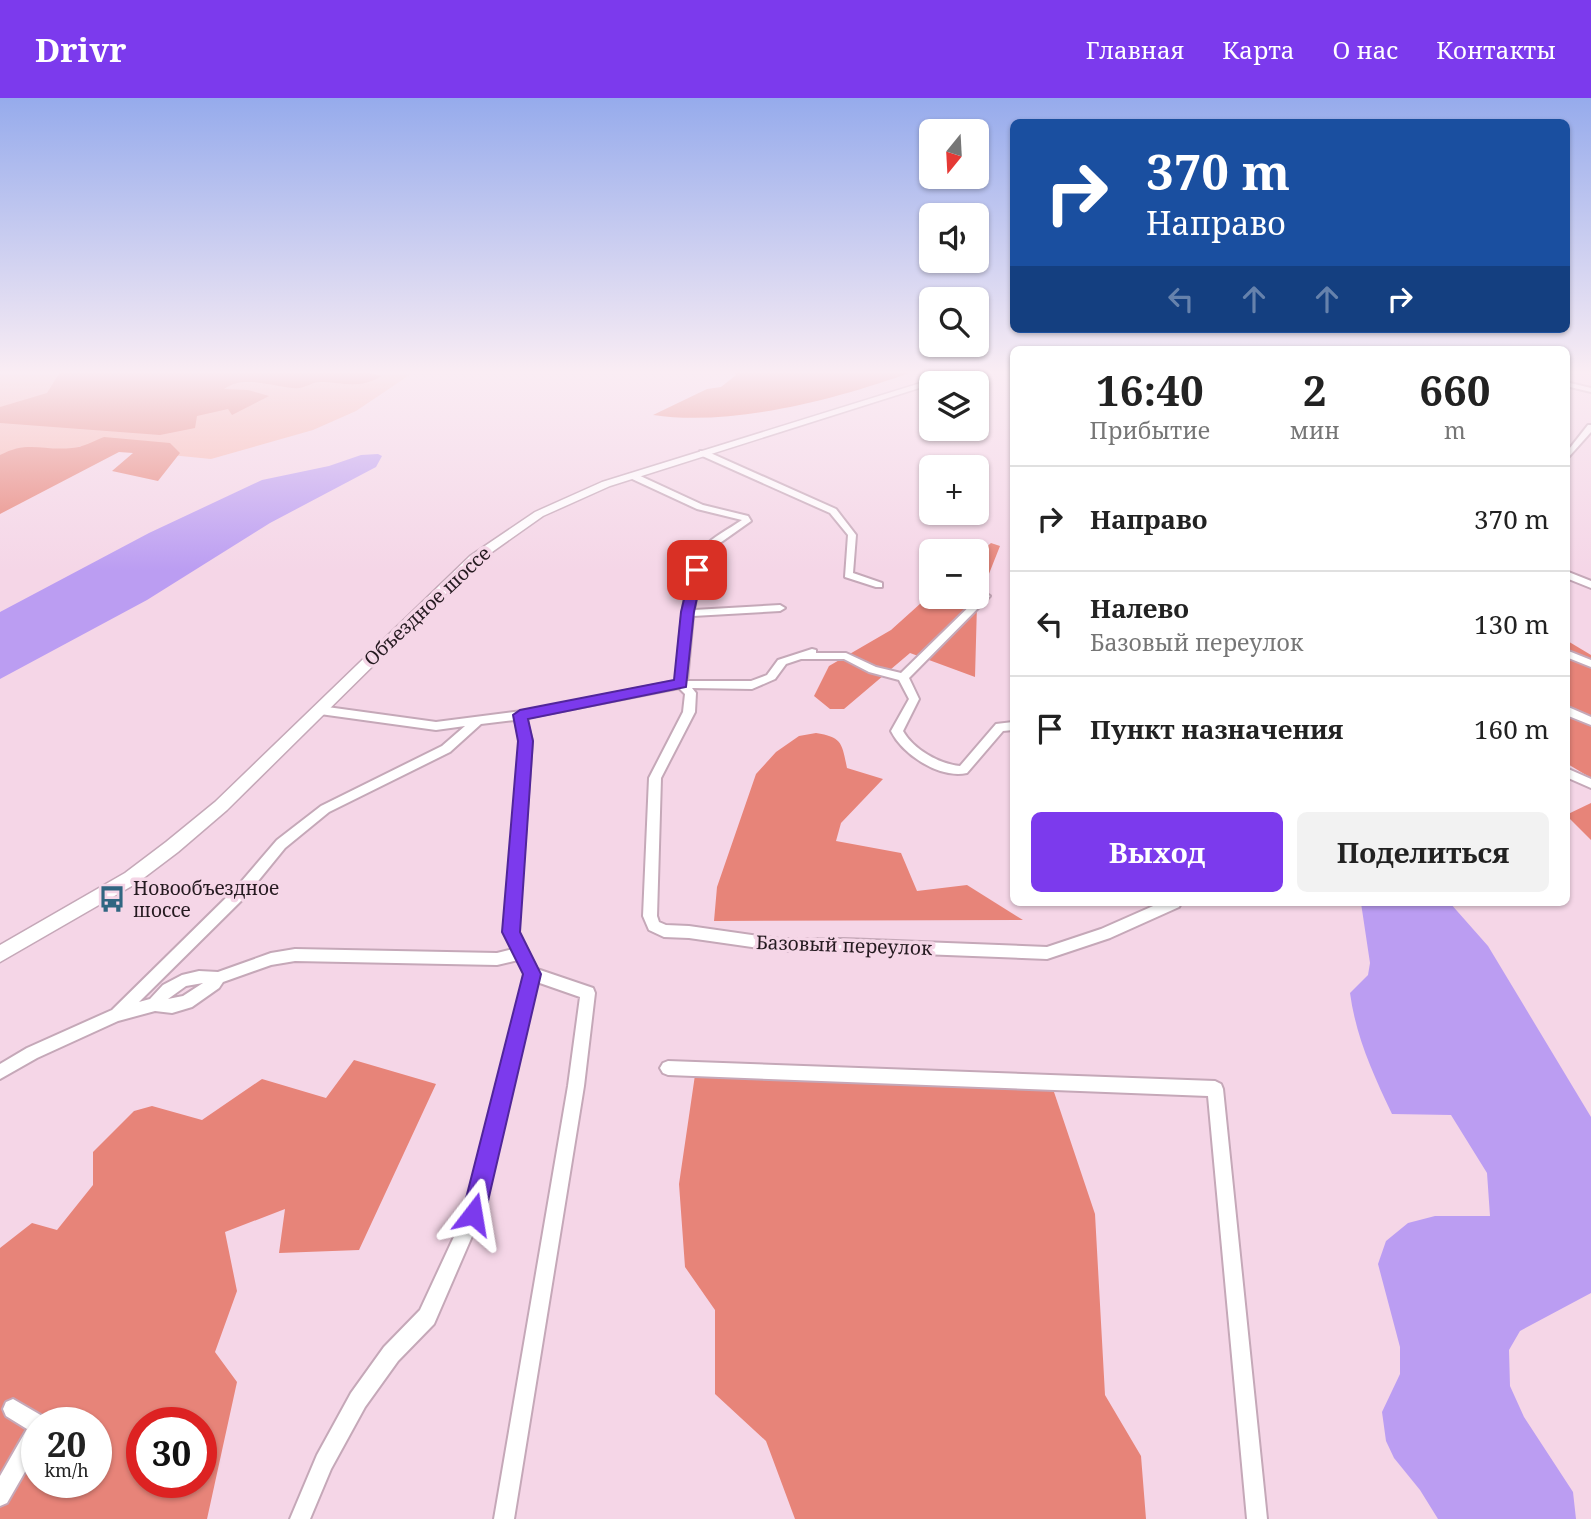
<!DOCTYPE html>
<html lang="ru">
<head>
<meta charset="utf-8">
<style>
	body { margin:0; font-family:"Noto Serif",serif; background:#f2f2f2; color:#222; height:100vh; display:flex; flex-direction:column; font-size:26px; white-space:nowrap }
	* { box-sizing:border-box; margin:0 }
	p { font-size:23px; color:#767676 }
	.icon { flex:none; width:38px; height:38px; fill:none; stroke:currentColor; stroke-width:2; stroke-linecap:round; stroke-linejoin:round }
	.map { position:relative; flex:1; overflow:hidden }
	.drawer { position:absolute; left:1010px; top:248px; width:560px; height:560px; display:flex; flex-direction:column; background:#fff; border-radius:10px; box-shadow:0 2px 5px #0004 }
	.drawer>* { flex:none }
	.top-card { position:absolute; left:1010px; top:21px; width:560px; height:214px; border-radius:10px; box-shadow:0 2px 5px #0004; background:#1a4fa0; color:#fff; overflow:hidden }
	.needle { width:46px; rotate:198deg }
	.controls { position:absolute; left:919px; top:21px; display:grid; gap:14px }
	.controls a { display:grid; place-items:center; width:70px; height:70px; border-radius:10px; background:#fff; box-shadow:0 2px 5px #0004; font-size:35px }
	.speed { position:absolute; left:21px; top:1309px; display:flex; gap:14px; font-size:35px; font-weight:700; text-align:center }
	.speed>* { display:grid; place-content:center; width:91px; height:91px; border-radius:50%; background:#fff; box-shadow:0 2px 5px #0004; line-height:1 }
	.speed small { font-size:18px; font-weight:400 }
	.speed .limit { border:10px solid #d22; background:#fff; color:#111 }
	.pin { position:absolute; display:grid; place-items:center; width:60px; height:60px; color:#fff; margin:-30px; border-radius:14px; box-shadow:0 4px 10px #0006 }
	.me { position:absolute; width:77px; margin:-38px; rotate:14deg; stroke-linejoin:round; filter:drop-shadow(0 0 5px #0008) }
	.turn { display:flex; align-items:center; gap:24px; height:147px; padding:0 21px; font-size:32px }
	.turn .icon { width:91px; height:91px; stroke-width:2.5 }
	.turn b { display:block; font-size:49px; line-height:60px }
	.lanes { display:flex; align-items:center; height:66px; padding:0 21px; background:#0003; justify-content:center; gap:35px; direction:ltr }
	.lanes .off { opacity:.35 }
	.eta { display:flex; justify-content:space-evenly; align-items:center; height:119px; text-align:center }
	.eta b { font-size:42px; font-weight:700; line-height:49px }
	.button { display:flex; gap:14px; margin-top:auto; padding:14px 21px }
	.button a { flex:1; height:80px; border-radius:10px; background:#7c3aed; color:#fff; font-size:28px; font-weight:700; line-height:80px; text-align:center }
	.button a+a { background:#f2f2f2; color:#222 }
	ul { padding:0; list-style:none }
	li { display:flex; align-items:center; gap:21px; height:105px; padding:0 21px; border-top:2px solid #e0e0e0 }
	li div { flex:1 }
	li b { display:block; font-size:26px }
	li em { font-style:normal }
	header { display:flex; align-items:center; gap:42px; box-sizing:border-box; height:98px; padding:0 35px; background:#7c3aed; color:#fff }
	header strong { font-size:33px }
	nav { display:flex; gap:38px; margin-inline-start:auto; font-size:24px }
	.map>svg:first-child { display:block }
</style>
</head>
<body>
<header>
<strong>Drivr</strong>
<nav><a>Главная</a><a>Карта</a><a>О нас</a><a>Контакты</a></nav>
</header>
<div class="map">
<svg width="1591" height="1421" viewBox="0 0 1591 1421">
	<rect width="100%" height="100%" fill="#f5d6e7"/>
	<polygon fill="#f8b7af" points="0,274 414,274 356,313 313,332 211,361 80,348 0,393"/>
	<g fill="#e78479" fill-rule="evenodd">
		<path d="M60 274H364L382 278C359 292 343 284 319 284 310 285 302 292 293 290 271 288 243 277 224 291L248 292 269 298 232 317 228 311 197 318 195 330 160 337 0 325V309L47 295Z"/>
		<path d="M733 274H912C837 301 733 329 653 317L707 291 721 289 736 277Z"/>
		<path d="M104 339 170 345 180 355 158 383 112 373 133 355 119 354 0 416V357C28 342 42 353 72 350 83 349 94 343 104 339Z"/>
		<polygon points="991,445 1000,448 977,506 975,579 910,555 844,611 830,611 814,598 829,568 891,532 931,496 931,499 976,499 977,457"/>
		<polygon points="1566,542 1591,557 1591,623 1566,608"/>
		<polygon points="1566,618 1591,626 1591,680 1566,665"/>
		<path d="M816 635C842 639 842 645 847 670L883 681 841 725 836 743 901 755 917 793 967 787 1023 822 714 823 717 789 756 676 776 654 799 638Z"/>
		<polygon points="1591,705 1591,742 1566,717"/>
		<path d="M354 962 436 986 359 1152 279 1155 285 1111 225 1134 237 1193 215 1254 237 1284 207 1421H0V1150L32 1125 57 1132 93 1087V1054L134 1013 152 1008 202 1022 262 981 326 1000ZM37 1325H96V1384H37ZM142 1325H201V1384H142Z"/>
		<polygon points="695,977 1053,991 1095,1116 1105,1297 1141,1358 1146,1421 795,1421 766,1343 715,1296 715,1212 685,1169 679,1086"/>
	</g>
	<g fill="#bb9df2">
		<polygon points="378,356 382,358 376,369 270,425 147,502 0,581 0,514 149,435 262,382 329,368 361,357"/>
		<path d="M1361 805H1450L1488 848 1591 1019V1195L1520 1233 1509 1252 1510 1288 1524 1319 1573 1394 1576 1421H1438L1420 1392 1394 1360 1386 1343 1382 1314 1400 1276V1249L1378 1166 1386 1143 1408 1125 1435 1118H1490L1487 1075 1451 1017 1392 1016C1373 976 1356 939 1350 895L1368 877 1370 865Z"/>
	</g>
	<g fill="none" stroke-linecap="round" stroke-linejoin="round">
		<defs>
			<g id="minor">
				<polygon points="1566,284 1591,290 1591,294 1566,288"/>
				<polygon points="1588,327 1591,327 1591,334 1566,362 1566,355"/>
				<polygon points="700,353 706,353 836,411 856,437 853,475 882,485 882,489 876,489 845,479 848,437 830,415 700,357"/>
				<path d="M630 376H636L703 407 748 418 751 423 710 452 703 462 694 512 780 507 785 510 780 513 693 518 687 583H751L767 577 778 562 812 551 816 552V555H846L876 569 901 575 982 496 985 495 990 498 988 500 909 580 919 601 903 633C913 651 939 666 960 668L996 626 1013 624V632L1003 633 967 675C940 681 903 657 891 633L909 601 899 582 869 574 844 561H801L786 566 775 581 752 591 692 590 696 595 695 614 661 680 657 818 659 824 666 827 689 828 779 841H844L1047 849 1101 831 1160 805H1181L1179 809 1110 840 1047 861 844 853H779L689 840 664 839 649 832 643 818 649 680 683 614 685 596 679 590 526 620 532 643 518 834 537 871 593 890 595 895 584 988 514 1421H494L568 988 580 899 537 884 479 1122 434 1226 398 1263 365 1309 331 1371 310 1421H290L317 1357 351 1295 384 1249 420 1212 465 1115 525 876 518 862 497 867 295 863 271 867 223 884 219 890 192 909 172 915 155 913 118 923 37 960 0 981V966L27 950 112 912 235 791 277 742 321 708 442 648 465 628 436 632 320 616 314 612 316 609 320 608 436 624 530 612 676 583C679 551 682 473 702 451 712 439 729 431 742 422L697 411 630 380ZM515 622 520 643 504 834 513 851 497 855 295 851 271 855 218 874 199 873 182 877 163 887 150 901 139 904 245 799 285 750 329 714 450 654 481 626ZM203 885 183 898 168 901 186 888Z"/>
				<polygon points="1566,473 1591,483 1591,490 1566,480"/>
				<polygon points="1566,552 1591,562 1591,569 1566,559"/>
				<polygon points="1566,608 1591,619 1591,627 1566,617"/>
				<polygon points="1566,670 1591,681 1591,690 1566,679"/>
				<polygon points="668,963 1215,983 1221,986 1223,991 1267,1421 1247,1421 1208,998 668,977 663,975 660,970 663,965"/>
				<polygon points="13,1301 44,1319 46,1325 37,1325 37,1353 7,1405 0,1408 0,1378 27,1331 6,1318 3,1311 6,1304"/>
			</g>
			<polygon id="major" points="956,274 970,274 610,388 543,418 478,464 227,712 178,754 137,785 0,864 0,847 125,775 166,744 215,704 470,458 535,414 602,384"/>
		</defs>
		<use href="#minor" stroke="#c5a8b8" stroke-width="4"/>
		<use href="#major" stroke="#c5a8b8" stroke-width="3"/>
		<use href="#minor" fill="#fff" fill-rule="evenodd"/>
		<use href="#major" fill="#fff" fill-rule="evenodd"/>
	</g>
	<linearGradient id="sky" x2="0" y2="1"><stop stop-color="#96abec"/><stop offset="0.58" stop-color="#faedf4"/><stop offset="1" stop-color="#faedf4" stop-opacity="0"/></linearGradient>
	<rect width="1591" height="473" fill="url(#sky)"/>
	<polygon fill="#7c3aed" stroke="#51269a" stroke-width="2" points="697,468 703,472 694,514 686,589 528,621 533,643 520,834 541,876 485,1116 481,1124 473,1127 465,1124 462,1116 523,876 502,834 518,643 513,617 520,612 674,582 681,514 691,472"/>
	<defs>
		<symbol id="bus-bare" viewBox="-9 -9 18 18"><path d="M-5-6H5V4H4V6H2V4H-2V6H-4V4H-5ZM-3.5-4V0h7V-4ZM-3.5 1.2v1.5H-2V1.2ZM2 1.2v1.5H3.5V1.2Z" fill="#306681" stroke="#f5d6e7" stroke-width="2.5" paint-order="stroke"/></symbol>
	</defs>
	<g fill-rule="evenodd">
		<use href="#bus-bare" x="93" y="782" width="38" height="38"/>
	</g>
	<g text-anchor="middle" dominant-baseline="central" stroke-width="7" stroke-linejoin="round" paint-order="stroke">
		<g font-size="19" fill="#251a20" stroke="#f5d6e7">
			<text transform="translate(427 508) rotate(-43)">Объездное шоссе</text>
			<text transform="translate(844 847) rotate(2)">Базовый переулок</text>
		</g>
		<g font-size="19" fill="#251a20" stroke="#f5d6e7" text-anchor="start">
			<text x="133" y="790">Новообъездное<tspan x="133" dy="22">шоссе</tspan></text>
		</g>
	</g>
</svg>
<div class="controls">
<a><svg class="needle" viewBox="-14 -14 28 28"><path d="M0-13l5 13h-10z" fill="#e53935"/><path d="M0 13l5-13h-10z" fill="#767676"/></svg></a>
<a><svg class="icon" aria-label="sound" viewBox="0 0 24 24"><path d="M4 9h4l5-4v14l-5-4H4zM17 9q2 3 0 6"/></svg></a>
<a><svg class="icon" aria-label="search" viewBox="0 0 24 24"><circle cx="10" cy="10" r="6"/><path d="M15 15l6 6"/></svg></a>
<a><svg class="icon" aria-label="layers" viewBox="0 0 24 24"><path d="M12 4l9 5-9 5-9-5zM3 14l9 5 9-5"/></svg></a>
<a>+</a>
<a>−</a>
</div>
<div class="speed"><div>20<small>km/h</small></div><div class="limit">30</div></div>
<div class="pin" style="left:697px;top:472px;background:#d93025"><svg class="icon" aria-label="arrive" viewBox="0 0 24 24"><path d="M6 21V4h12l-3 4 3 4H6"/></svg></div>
<svg class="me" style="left:473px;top:1116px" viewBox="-20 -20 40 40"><path d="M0-17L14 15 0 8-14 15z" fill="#7c3aed" stroke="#fff" stroke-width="4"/></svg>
<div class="top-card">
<div class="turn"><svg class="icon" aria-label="right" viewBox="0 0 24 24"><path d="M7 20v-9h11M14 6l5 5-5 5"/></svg><div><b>370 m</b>Направо</div></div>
<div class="lanes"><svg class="icon off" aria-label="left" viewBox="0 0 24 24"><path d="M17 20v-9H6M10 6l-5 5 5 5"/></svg><svg class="icon off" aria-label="ahead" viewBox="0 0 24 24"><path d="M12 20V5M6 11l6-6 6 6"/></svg><svg class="icon off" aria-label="ahead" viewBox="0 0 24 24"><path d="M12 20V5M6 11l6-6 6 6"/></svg><svg class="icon" aria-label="right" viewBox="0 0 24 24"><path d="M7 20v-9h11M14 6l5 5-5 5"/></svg></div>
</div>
<section class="drawer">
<div class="eta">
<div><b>16:40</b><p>Прибытие</p></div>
<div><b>2</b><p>мин</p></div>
<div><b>660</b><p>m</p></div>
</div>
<ul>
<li><svg class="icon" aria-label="right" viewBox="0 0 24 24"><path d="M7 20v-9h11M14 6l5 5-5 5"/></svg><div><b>Направо</b></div><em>370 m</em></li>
<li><svg class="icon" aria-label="left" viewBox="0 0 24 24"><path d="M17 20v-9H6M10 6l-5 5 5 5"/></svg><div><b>Налево</b><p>Базовый переулок</p></div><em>130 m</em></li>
<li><svg class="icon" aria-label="arrive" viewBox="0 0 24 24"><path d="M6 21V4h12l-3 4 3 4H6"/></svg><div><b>Пункт назначения</b></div><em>160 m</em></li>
</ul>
<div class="button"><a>Выход</a><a>Поделиться</a></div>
</section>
</div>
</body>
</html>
